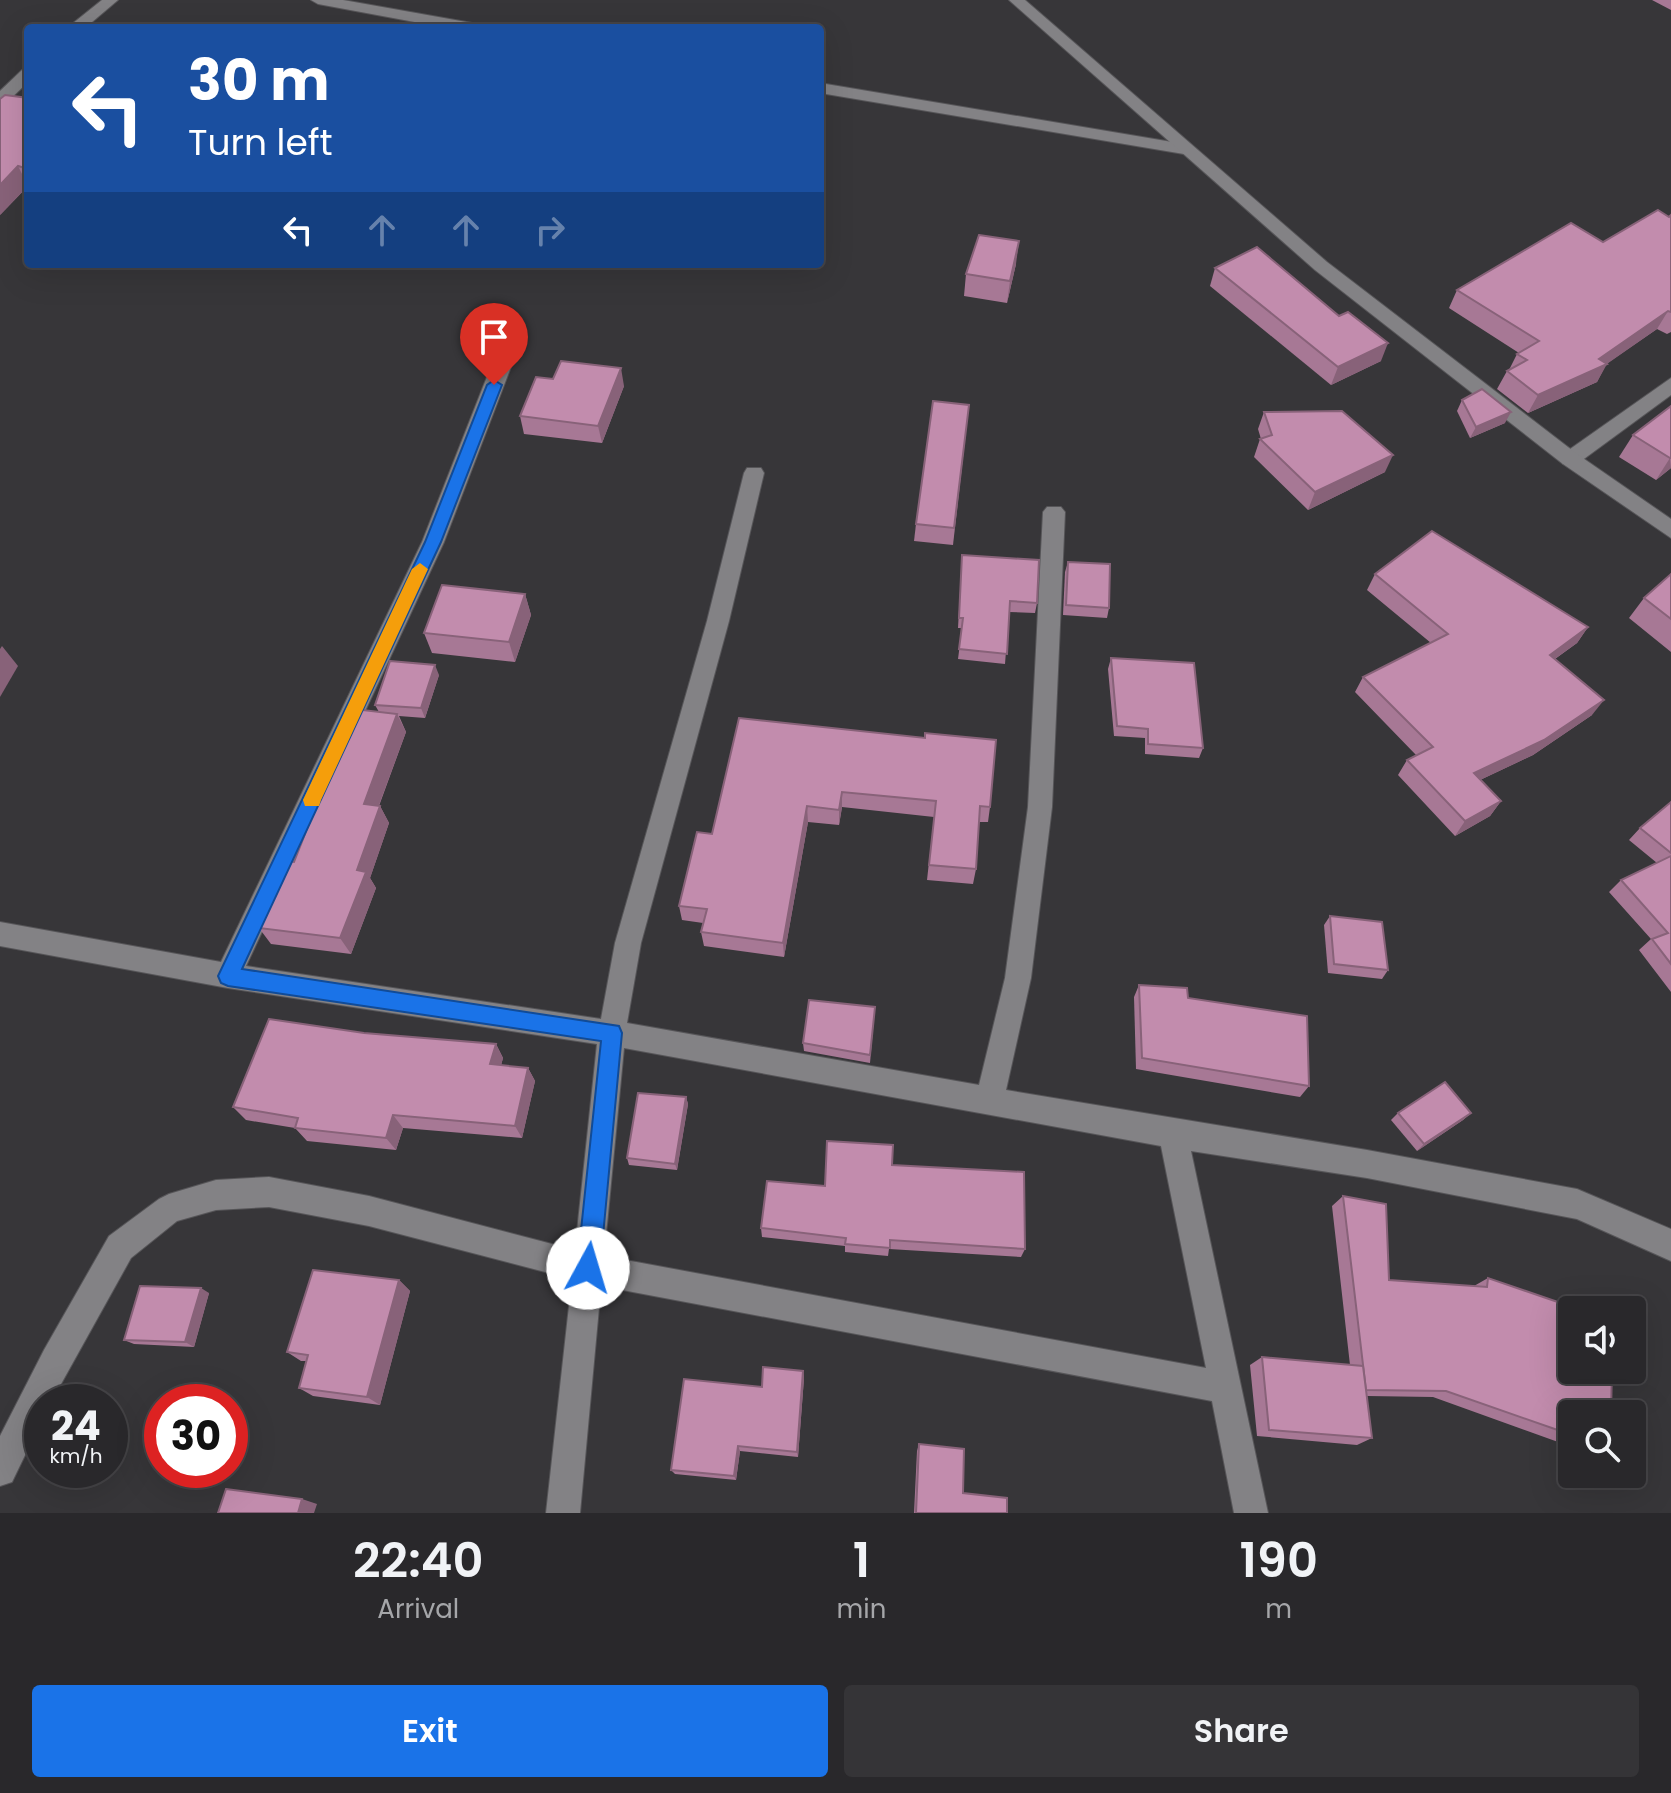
<!DOCTYPE html>
<html lang="en">
<head>
<meta charset="utf-8">
<style>
	body { margin:0; font-family:Poppins,sans-serif; background:#353437; color:#f1f3f6; height:100vh; display:flex; flex-direction:column; font-size:30px; white-space:nowrap }
	* { box-sizing:border-box; margin:0 }
	p { font-size:26px; color:#a5a6a9 }
	.icon { flex:none; width:44px; height:44px; fill:none; stroke:currentColor; stroke-width:2; stroke-linecap:round; stroke-linejoin:round }
	.map { position:relative; height:1513px; overflow:hidden }
	.drawer { display:flex; flex-direction:column; background:#29282b; flex:1 }
	.drawer>* { flex:none }
	.hud { position:absolute; left:24px; top:24px; width:800px; height:244px; border-radius:8px; box-shadow:0 8px 32px #0002,0 0 0 2px #454447; background:#1a4fa0; color:#fff; overflow:hidden }
	.fabs { position:absolute; left:1558px; top:1296px; display:grid; gap:16px }
	.fabs a { display:grid; place-items:center; width:88px; height:88px; border-radius:8px; background:#29282b; box-shadow:0 8px 32px #0002,0 0 0 2px #454447; font-size:40px }
	.speed { position:absolute; left:24px; top:1384px; display:flex; gap:16px; font-size:40px; font-weight:700; text-align:center }
	.speed>* { display:grid; place-content:center; width:104px; height:104px; border-radius:50%; background:#29282b; box-shadow:0 8px 32px #0002,0 0 0 2px #454447; line-height:1 }
	.speed small { font-size:20px; font-weight:400 }
	.speed .limit { border:12px solid #d22; background:#fff; color:#111 }
	.pin { position:absolute; display:grid; place-items:center; width:68px; height:68px; color:#fff; margin:-82px -34px; border-radius:50% 50% 50% 0; rotate:-45deg; box-shadow:0 0 8px #0007 }
	.pin .icon { rotate:45deg }
	.me { position:absolute; width:88px; margin:-44px; rotate:6deg; stroke-linejoin:round; filter:drop-shadow(0 0 6px #0008) }
	.turn { display:flex; align-items:center; gap:28px; height:168px; padding:0 32px; font-size:36px }
	.turn .icon { width:104px; height:104px; stroke-width:2.5 }
	.turn b { display:block; font-size:56px; line-height:68px }
	.lanes { display:flex; align-items:center; height:76px; padding:0 32px; background:#0003; justify-content:center; gap:40px; direction:ltr }
	.lanes .off { opacity:.35 }
	.eta { display:flex; justify-content:space-evenly; align-items:center; height:136px; text-align:center }
	.eta b { font-size:48px; font-weight:600; line-height:56px }
	.cta { display:flex; gap:16px; margin-top:auto; padding:16px 32px }
	.cta a { flex:1; height:92px; border-radius:8px; background:#1a73e8; color:#fff; font-size:32px; font-weight:600; line-height:92px; text-align:center }
	.cta a+a { background:#353437; color:#f1f3f6 }
	.map>svg:first-child { display:block }
</style>
</head>
<body>
<div class="map">
<svg width="1671" height="1513" viewBox="0 0 1671 1513">
	<rect width="100%" height="100%" fill="#373639"/>
	<g fill="none" stroke-linecap="round" stroke-linejoin="round">
		<defs>
			<g id="minor">
				<polygon points="102,0 118,0 85,28 67,28"/>
				<polygon points="311,0 343,0 472,23 480,28 447,28 318,4"/>
				<polygon points="28,68 28,82 6,103 0,105 0,91 22,70"/>
				<polygon points="820,83 1184,144 1192,149 1184,154 820,93"/>
				<path d="M504 353 514 359 444 542 246 966 601 1019 615 943 707 621 744 473 747 468H761L764 473 729 621 641 943 627 1023 979 1085 1005 978 1028 807 1043 512 1047 507H1061L1065 512 1052 807 1031 978 1006 1090 1367 1150 1577 1189 1671 1229V1261L1577 1219 1367 1178 1191 1151 1268 1513H1234L1212 1401 601 1286 580 1513H546L572 1279 369 1226 269 1207 216 1210 177 1221 131 1258 51 1402H42V1420L12 1482 0 1486V1436L44 1350 109 1236 159 1199 169 1194 216 1180 269 1177 369 1196 575 1250 597 1044 228 988 0 946V922L221 962 422 542 494 359ZM624 1048 1161 1146 1206 1368 604 1256Z"/>
				<polygon points="1671,378 1671,395 1577,464 1563,464 1560,459 1563,454"/>
			</g>
			<polygon id="tertiary" points="1009,0 1025,0 1327,262 1577,454 1671,519 1671,538 1563,464 1315,270"/>
		</defs>
		<use href="#minor" stroke="#565558" stroke-width="2"/>
		<use href="#tertiary" stroke="#565558" stroke-width="2"/>
		<use href="#minor" fill="#838285" fill-rule="evenodd"/>
		<use href="#tertiary" fill="#838285" fill-rule="evenodd"/>
	</g>
	<g fill="#a77895">
		<polygon points="1652,0 1671,0 1671,10"/>
		<polygon points="28,98 28,186 0,215"/>
		<polygon points="1671,215 1671,332 1667,334 1657,329 1606,364 1597,382 1528,413 1497,389 1507,371 1509,370 1517,354 1519,353 1449,308 1457,290 1603,242"/>
		<polygon points="1016,264 1007,303 964,296 966,274"/>
		<polygon points="1215,268 1339,316 1381,361 1331,385 1210,286"/>
		<polygon points="624,386 602,443 524,434 520,416"/>
		<polygon points="1462,400 1505,423 1470,438 1457,411"/>
		<polygon points="969,405 953,545 914,541 916,524"/>
		<polygon points="1671,406 1671,468 1656,480 1619,457 1633,435"/>
		<polygon points="1264,412 1385,472 1308,510 1254,457 1260,439 1261,439 1258,429"/>
		<polygon points="962,555 1037,603 1035,613 1009,612 1005,664 958,659 962,628 958,628"/>
		<polygon points="1068,562 1109,608 1107,618 1063,615 1065,572"/>
		<polygon points="1375,574 1588,627 1577,643 1555,659 1592,715 1533,755 1480,780 1501,801 1490,816 1455,836 1398,775 1407,760 1416,755 1355,692 1363,677 1431,643 1367,590"/>
		<polygon points="1671,574 1671,652 1629,618 1644,598"/>
		<polygon points="525,594 531,615 515,662 432,653 424,633"/>
		<polygon points="1111,658 1203,748 1199,758 1145,754 1145,738 1114,736 1108,669"/>
		<polygon points="439,675 425,718 399,716 406,732 379,806 380,806 389,823 370,878 376,888 351,954 271,944 259,928 294,862 379,712 375,705"/>
		<polygon points="739,718 990,807 988,822 979,822 976,869 973,884 927,880 934,817 842,807 839,825 808,822 784,957 704,946 701,932 703,923 682,920 679,906 712,834"/>
		<polygon points="1671,802 1671,992 1639,950 1651,939 1609,892 1621,880 1657,863 1629,840 1640,828"/>
		<polygon points="1330,916 1388,970 1382,979 1328,973 1324,925"/>
		<polygon points="1139,985 1188,998 1309,1086 1300,1097 1136,1069 1134,997"/>
		<polygon points="875,1007 870,1063 804,1051 803,1043"/>
		<polygon points="364,1033 496,1044 503,1058 501,1065 528,1068 535,1081 522,1138 403,1128 396,1150 307,1141 295,1128 246,1120 233,1107"/>
		<polygon points="686,1097 688,1104 677,1170 629,1165 627,1158"/>
		<polygon points="1398,1113 1471,1113 1463,1120 1417,1151 1391,1120"/>
		<polygon points="892,1165 1025,1249 1021,1257 889,1249 888,1256 845,1252 845,1246 762,1237 761,1228 825,1186"/>
		<polygon points="1343,1196 1389,1280 1474,1286 1488,1278 1572,1414 1572,1447 1433,1397 1367,1396 1372,1438 1357,1445 1257,1436 1250,1365 1262,1357 1350,1365 1332,1206"/>
		<polygon points="399,1280 410,1291 380,1405 313,1396 299,1388 306,1361 301,1361 287,1352"/>
		<polygon points="209,1293 194,1347 134,1344 124,1340"/>
		<polygon points="803,1371 804,1378 798,1457 740,1451 736,1480 675,1474 671,1470 762,1387"/>
		<polygon points="919,1444 963,1493 1007,1513 914,1513 917,1451"/>
	</g>
	<g fill="#886279">
		<polygon points="18,166 28,186 0,215 0,185"/>
		<polygon points="1019,241 1016,264 1007,303 1010,281"/>
		<polygon points="1668,311 1657,329 1604,366 1607,364 1597,382 1528,413 1538,395 1599,359"/>
		<polygon points="1388,343 1381,361 1331,385 1338,367"/>
		<polygon points="621,368 624,386 602,443 598,426"/>
		<polygon points="1511,412 1505,423 1470,438 1476,427"/>
		<polygon points="1393,455 1385,472 1308,510 1315,492"/>
		<polygon points="1670,458 1671,468 1656,480"/>
		<polygon points="525,594 531,615 515,662 509,642"/>
		<polygon points="1588,627 1577,643 1539,670 1550,655"/>
		<polygon points="2,646 18,666 0,697 0,649"/>
		<polygon points="435,665 439,675 425,718 421,708"/>
		<polygon points="1604,700 1592,715 1533,755 1463,788 1474,773"/>
		<polygon points="397,714 406,732 373,821 364,804"/>
		<polygon points="842,792 842,807 839,825 839,810"/>
		<polygon points="1501,801 1490,816 1455,836 1465,821"/>
		<polygon points="380,806 389,823 370,878 376,888 351,954 340,938 357,870"/>
		<polygon points="807,806 808,822 784,957 783,943"/>
		<polygon points="496,1044 503,1058 498,1077 490,1064"/>
		<polygon points="528,1068 535,1081 522,1138 515,1126"/>
		<polygon points="686,1097 688,1104 677,1170 675,1164"/>
		<polygon points="1471,1113 1463,1120 1417,1151 1424,1144"/>
		<polygon points="393,1115 403,1128 396,1150 386,1138"/>
		<polygon points="399,1280 410,1291 380,1405 367,1397"/>
		<polygon points="201,1288 209,1293 194,1347 185,1342"/>
		<polygon points="803,1371 804,1378 798,1457 797,1452"/>
		<polygon points="738,1446 740,1451 736,1480 734,1476"/>
		<polygon points="302,1499 317,1504 314,1513 298,1513"/>
	</g>
	<g fill="#c28cad" stroke="#886279" stroke-width="2">
		<polygon points="5,95 28,98 28,169 18,166 0,185 0,99"/>
		<polygon points="1658,210 1669,217 1671,215 1671,312 1668,311 1599,359 1607,364 1538,395 1507,371 1527,360 1517,354 1539,341 1457,290 1571,223 1603,242"/>
		<polygon points="979,235 1019,241 1010,281 966,274"/>
		<polygon points="1257,247 1339,316 1348,312 1388,343 1338,367 1215,268"/>
		<polygon points="561,361 621,368 598,426 520,416 536,377 553,379"/>
		<polygon points="1482,389 1511,412 1476,427 1462,400"/>
		<polygon points="933,401 969,405 954,528 916,524"/>
		<polygon points="1671,406 1671,458 1670,458 1633,435"/>
		<polygon points="1342,411 1393,455 1315,492 1260,439 1272,435 1264,412"/>
		<polygon points="1432,531 1588,627 1550,655 1604,700 1544,740 1474,773 1501,801 1465,821 1407,760 1433,747 1363,677 1448,634 1375,574"/>
		<polygon points="962,555 1039,560 1037,603 1010,601 1007,654 959,649 963,618 959,618"/>
		<polygon points="1068,562 1110,564 1109,608 1066,605"/>
		<polygon points="1671,574 1671,619 1644,598"/>
		<polygon points="442,585 525,594 509,642 424,633"/>
		<polygon points="1111,658 1194,663 1203,748 1148,744 1148,729 1117,726"/>
		<polygon points="390,661 435,665 421,708 375,705"/>
		<polygon points="354,709 397,714 364,804 380,806 357,870 366,872 340,938 259,928 287,861 294,862"/>
		<polygon points="739,718 925,738 925,733 996,740 990,807 980,806 976,869 929,865 936,801 842,792 839,810 807,806 783,943 701,932 707,909 679,906 697,832 712,834"/>
		<polygon points="1671,802 1671,853 1640,828"/>
		<polygon points="1671,856 1671,964 1652,939 1668,933 1621,880"/>
		<polygon points="1330,916 1382,922 1388,970 1334,964"/>
		<polygon points="1139,985 1187,988 1188,998 1307,1016 1309,1086 1142,1058"/>
		<polygon points="809,1000 875,1007 870,1055 803,1043"/>
		<polygon points="269,1019 364,1033 496,1044 490,1064 528,1068 515,1126 393,1115 386,1138 295,1128 298,1118 233,1107"/>
		<polygon points="1445,1082 1471,1113 1424,1144 1398,1113"/>
		<polygon points="638,1093 686,1097 675,1164 627,1158"/>
		<polygon points="827,1141 893,1145 892,1165 1024,1172 1025,1249 890,1240 890,1248 845,1244 846,1238 761,1228 767,1181 825,1186"/>
		<polygon points="1343,1196 1386,1204 1389,1280 1487,1287 1488,1278 1581,1310 1572,1310 1572,1370 1612,1370 1611,1414 1572,1414 1572,1435 1446,1391 1366,1390"/>
		<polygon points="313,1270 399,1280 367,1397 299,1388 308,1355 287,1352"/>
		<polygon points="140,1286 201,1288 185,1342 124,1340"/>
		<polygon points="1262,1357 1363,1366 1372,1438 1269,1430"/>
		<polygon points="763,1367 803,1371 797,1452 738,1446 734,1476 671,1470 684,1379 762,1387"/>
		<polygon points="919,1444 964,1449 963,1493 1007,1498 1007,1513 916,1513"/>
		<polygon points="226,1489 302,1499 298,1513 218,1513"/>
	</g>
	<polygon fill="#1a73e8" stroke="#114b97" stroke-width="2" points="494,380 502,385 441,542 242,969 619,1026 622,1033 600,1268 596,1276 588,1279 580,1276 577,1268 601,1041 228,986 221,983 218,976 425,542 487,385"/>
	<polygon fill="#f59e0b" points="420,563 428,569 321,800 319,806 305,806 303,800 412,569"/>
</svg>
<div class="fabs">
<a><svg class="icon" aria-label="sound" viewBox="0 0 24 24"><path d="M4 9h4l5-4v14l-5-4H4zM17 9q2 3 0 6"/></svg></a>
<a><svg class="icon" aria-label="search" viewBox="0 0 24 24"><circle cx="10" cy="10" r="6"/><path d="M15 15l6 6"/></svg></a>
</div>
<div class="speed"><div>24<small>km/h</small></div><div class="limit">30</div></div>
<div class="pin" style="left:494px;top:385px;background:#d93025"><svg class="icon" aria-label="arrive" viewBox="0 0 24 24"><path d="M6 21V4h12l-3 4 3 4H6"/></svg></div>
<svg class="me" style="left:588px;top:1268px" viewBox="-20 -20 40 40"><circle r="19" fill="#fff"/><path d="M0-13L10 11 0 6-10 11z" fill="#1a73e8"/></svg>
<div class="hud">
<div class="turn"><svg class="icon" aria-label="left" viewBox="0 0 24 24"><path d="M17 20v-9H6M10 6l-5 5 5 5"/></svg><div><b>30 m</b>Turn left</div></div>
<div class="lanes"><svg class="icon" aria-label="left" viewBox="0 0 24 24"><path d="M17 20v-9H6M10 6l-5 5 5 5"/></svg><svg class="icon off" aria-label="ahead" viewBox="0 0 24 24"><path d="M12 20V5M6 11l6-6 6 6"/></svg><svg class="icon off" aria-label="ahead" viewBox="0 0 24 24"><path d="M12 20V5M6 11l6-6 6 6"/></svg><svg class="icon off" aria-label="right" viewBox="0 0 24 24"><path d="M7 20v-9h11M14 6l5 5-5 5"/></svg></div>
</div>
</div>
<section class="drawer">
<div class="eta">
<div><b>22:40</b><p>Arrival</p></div>
<div><b>1</b><p>min</p></div>
<div><b>190</b><p>m</p></div>
</div>
<div class="cta"><a>Exit</a><a>Share</a></div>
</section>
</body>
</html>
